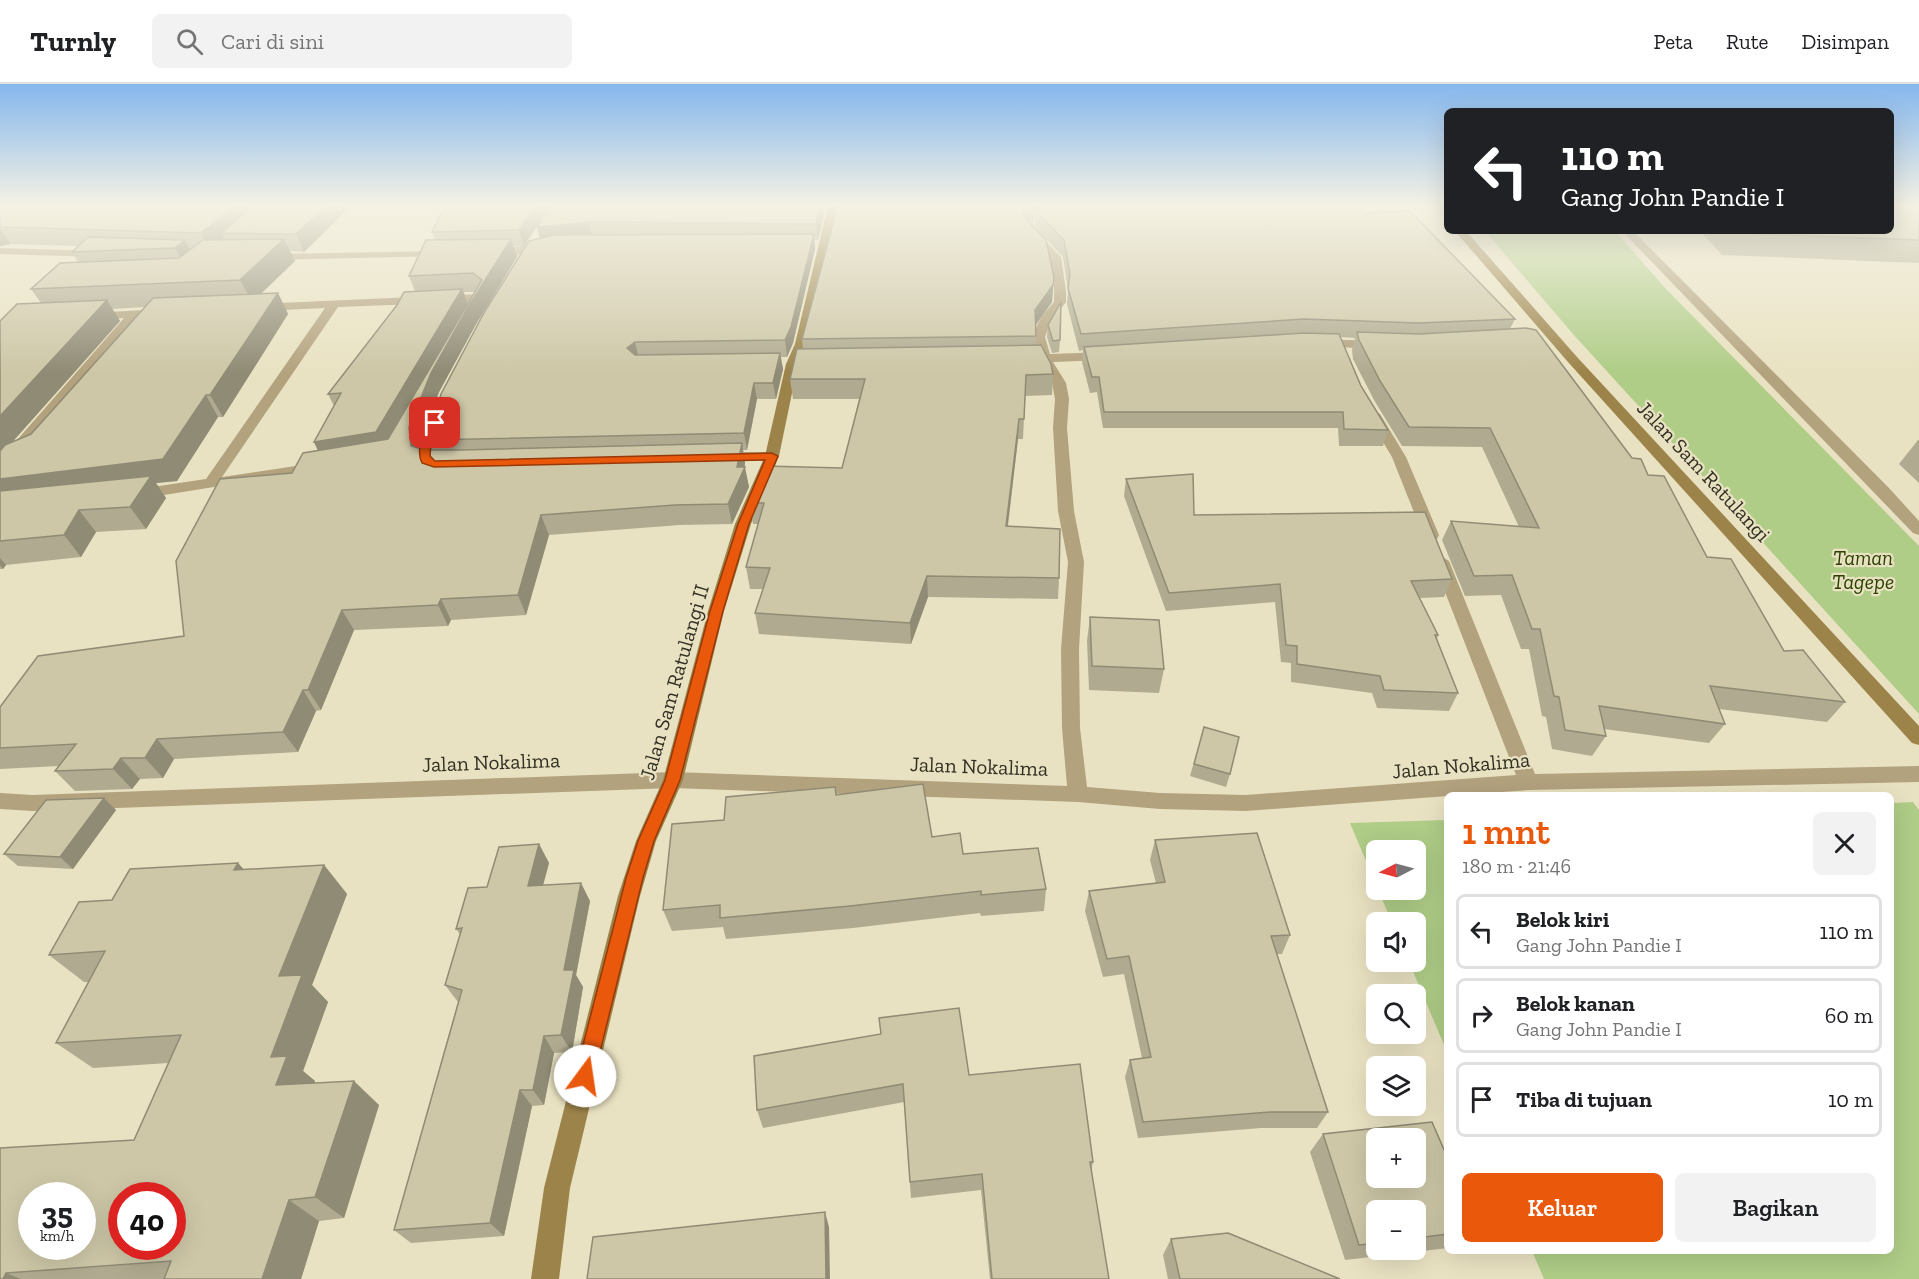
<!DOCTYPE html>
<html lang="id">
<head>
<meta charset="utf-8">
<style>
	body { margin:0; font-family:"Zilla Slab",serif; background:#f2f2f2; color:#202124; height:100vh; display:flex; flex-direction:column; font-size:22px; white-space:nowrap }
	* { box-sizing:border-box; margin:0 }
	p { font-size:20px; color:#757577 }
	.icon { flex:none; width:33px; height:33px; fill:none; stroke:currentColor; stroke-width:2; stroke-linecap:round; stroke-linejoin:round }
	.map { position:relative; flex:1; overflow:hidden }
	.drawer { position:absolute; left:1444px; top:708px; width:450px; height:462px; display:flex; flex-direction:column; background:#fff; border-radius:9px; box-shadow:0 6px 24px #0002 }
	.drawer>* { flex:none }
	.hud { position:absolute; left:1444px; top:24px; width:450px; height:126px; border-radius:9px; box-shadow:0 6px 24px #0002; background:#202124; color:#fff; overflow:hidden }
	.needle { width:39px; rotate:264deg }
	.fabs { position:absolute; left:1366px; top:756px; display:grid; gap:12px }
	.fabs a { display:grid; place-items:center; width:60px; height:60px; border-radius:9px; background:#fff; box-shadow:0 6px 24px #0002; font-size:30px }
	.speed { position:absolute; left:18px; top:1098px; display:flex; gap:12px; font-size:30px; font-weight:700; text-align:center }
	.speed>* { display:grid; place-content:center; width:78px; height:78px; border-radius:50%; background:#fff; box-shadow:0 6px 24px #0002; line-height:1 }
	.speed small { font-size:15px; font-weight:400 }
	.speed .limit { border:9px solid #d22; background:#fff; color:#111 }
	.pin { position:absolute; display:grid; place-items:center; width:51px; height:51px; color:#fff; margin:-26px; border-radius:12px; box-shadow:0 3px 9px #0006 }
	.me { position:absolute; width:66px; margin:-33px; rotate:14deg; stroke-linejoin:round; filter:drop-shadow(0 0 4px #0008) }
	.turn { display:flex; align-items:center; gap:21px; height:126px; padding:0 18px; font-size:27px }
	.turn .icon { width:78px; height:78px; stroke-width:2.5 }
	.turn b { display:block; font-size:42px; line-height:51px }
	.round { display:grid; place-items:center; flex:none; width:63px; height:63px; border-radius:9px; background:#f2f2f2 }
	.headline { display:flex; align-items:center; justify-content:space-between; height:102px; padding:0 18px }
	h1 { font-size:36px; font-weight:600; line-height:45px; color:#ea580c }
	.action { display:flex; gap:12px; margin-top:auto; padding:12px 18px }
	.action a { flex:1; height:69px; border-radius:9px; background:#ea580c; color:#fff; font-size:24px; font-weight:600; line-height:69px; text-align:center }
	.action a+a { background:#f2f2f2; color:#202124 }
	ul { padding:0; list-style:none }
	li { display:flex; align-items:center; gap:18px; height:75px; margin:0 12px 9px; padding:0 6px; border:3px solid #e0e0e0; border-radius:9px }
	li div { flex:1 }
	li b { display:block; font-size:22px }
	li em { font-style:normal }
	header { display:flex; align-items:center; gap:36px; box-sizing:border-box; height:84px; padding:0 30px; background:#fff; border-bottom:2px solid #e0e0e0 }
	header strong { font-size:28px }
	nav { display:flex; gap:33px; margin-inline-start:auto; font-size:21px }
	.search { width:420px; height:54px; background:#f2f2f2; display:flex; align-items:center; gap:15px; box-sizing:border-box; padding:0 21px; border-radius:9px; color:#757577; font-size:22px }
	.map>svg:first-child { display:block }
</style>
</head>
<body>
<header>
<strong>Turnly</strong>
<div class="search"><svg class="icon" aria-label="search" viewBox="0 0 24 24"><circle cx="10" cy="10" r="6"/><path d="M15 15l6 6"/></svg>Cari di sini</div>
<nav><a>Peta</a><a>Rute</a><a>Disimpan</a></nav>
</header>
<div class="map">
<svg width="1919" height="1195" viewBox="0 0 1919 1195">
	<rect width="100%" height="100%" fill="#e9e2c2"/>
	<g fill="#afcd87">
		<polygon points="1485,147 1615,147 1666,205 1919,462 1919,630 1573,250"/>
		<polygon points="1913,718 1919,726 1919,1195 1544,1195 1532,1167 1892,1167 1892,719"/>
		<polygon points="1447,736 1448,736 1447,968 1409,878 1416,878 1416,838 1392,838 1378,806 1416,806 1416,766 1377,766 1377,803 1350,739"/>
	</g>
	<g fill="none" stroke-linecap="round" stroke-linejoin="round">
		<g fill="#b3a27e" fill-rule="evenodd">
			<path d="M1029 122H1039L1033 136 1034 145 1061 173 1066 207V218L1051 237 1045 253 1050 270 1106 268 1112 272 1106 276 1053 278 1066 299 1069 315 1067 344 1074 427 1084 478 1079 565 1080 644 1087 703 1160 709 1246 711 1516 691 1433 477 1441 472 1449 477 1535 690 1919 682V698L1528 706 1246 727 1160 725 1078 718 673 704 33 727 0 725V709L33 711 673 688 1067 702 1062 644 1061 565 1068 478 1058 427 1053 344 1055 315 1052 299 1040 278 1025 279 1019 275 1025 271H1037C1031 245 1037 237 1054 218 1054 205 1055 185 1049 174 1038 149 1013 157 1029 122Z"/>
			<polygon points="1622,147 1633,147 1889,404 1919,437 1919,451 1913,449"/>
			<path d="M546 159 552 162 550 164C535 169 498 177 485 168 491 164 533 162 546 159Z"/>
			<polygon points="0,164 97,167 103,170 97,173 0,170"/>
			<polygon points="442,167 448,170 446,172 269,176 263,173 269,170"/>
			<polygon points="480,210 486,214 477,230 473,231 467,227 472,218 338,223 222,393 316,379 323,383 321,386 139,415 131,410 139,405 206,395 325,224 261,227 257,226 257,220"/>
			<path d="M162 225 166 226V232L138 234 22 368C23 380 13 397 0 400V387L9 377 10 364 124 234 94 236 90 235V229Z"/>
			<polygon points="1319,255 1378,257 1384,261 1378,265 1315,262 1315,256"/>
			<path d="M440 323 447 327C440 342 430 357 433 374L445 380 438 384 421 380C412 363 426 339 435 324Z"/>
			<polygon points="1375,329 1380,330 1406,373 1439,451 1437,455 1425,455 1423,451 1392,373 1368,333"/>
			<polygon points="720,368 772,368 779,372 772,376 715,375 713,372"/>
		</g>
		<g fill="#9c834a" fill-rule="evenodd">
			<polygon points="828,122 838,122 807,260 798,280 779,372 751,440 724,527 683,696 656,757 640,812 570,1104 559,1195 531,1195 544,1104 618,812 636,757 663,696 708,527 735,440 765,372 786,280 795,260"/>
			<polygon points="1434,122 1445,122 1448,125 1448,135"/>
			<polygon points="1455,147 1466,147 1577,273 1919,642 1919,661 1912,659 1568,278"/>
		</g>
	</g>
	<g fill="#b0ab90" fill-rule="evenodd">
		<path d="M0 122H351L304 168 290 167 295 177 261 210 278 209 288 230 223 333H218L177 397 156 399 166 414 146 445 96 448 81 473 6 481 3 485H0V237L41 219 31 205 78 178 72 168 79 162 11 160 0 162ZM145 223 31 350 12 358 120 237 112 225Z"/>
		<path d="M550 122H826L818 156H814L815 165 793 259 787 273H781L783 285 776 315H757L747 366H743L745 379 744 383 749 403 732 440 680 441 549 451 526 531 451 536 448 542 354 546 321 626 316 627 298 668 174 675 163 694 140 695 132 705 75 707 55 687 59 682 0 685V623L184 552 292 389 318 367 314 358 334 322 328 310 415 207 409 192 435 156 432 148 550 122 524 162H513L517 173 475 242 439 308 418 363 425 366H433L428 356 540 154ZM464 208H475L468 220Z"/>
		<polygon points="836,122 1027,122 1025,131 1054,193 1052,218 1036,241 1036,261 1053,290 1052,311 1025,312 1023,355 1018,355 1008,442 1059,494 1058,515 928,513 911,560 759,550 755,529 763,505 750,505 746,483 758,440 753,440 750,419 842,384 859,315 793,315 790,295 803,265 802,255 832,144"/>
		<polygon points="1036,122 1365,129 1515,235 1510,245 1648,391 1707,473 1784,567 1845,618 1827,638 1719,625 1725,640 1709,659 1604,645 1606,652 1592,672 1552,665 1546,633 1542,632 1529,565 1521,565 1501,511 1465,512 1442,456 1451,437 1519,443 1482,363 1402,362 1374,316 1353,275 1352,266 1355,254 1340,253 1361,302 1388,346 1383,362 1339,362 1338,344 1103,344 1097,308 1090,309 1082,278 1083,266 1079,267 1067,220 1068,206 1063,173 1036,144 1035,136"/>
		<polygon points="1919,122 1919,179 1722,171 1700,147 1892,147"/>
		<polygon points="1048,241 1060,256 1059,268 1052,269 1047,253"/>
		<polygon points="1918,356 1919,356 1919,399 1899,380"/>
		<polygon points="1126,395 1194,431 1452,495 1444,513 1419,514 1438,551 1437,555 1458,609 1449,627 1377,624 1372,609 1291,598 1291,579 1281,578 1275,518 1166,527 1124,412"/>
		<polygon points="1090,533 1164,585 1159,609 1089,606 1087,557"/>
		<polygon points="1204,643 1230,690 1226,703 1190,692"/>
		<polygon points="837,711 932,753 963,770 1046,805 1044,827 981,832 980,829 853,844 726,855 723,843 672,847 663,826 724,736"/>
		<polygon points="104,714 116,726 73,785 18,782 4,770"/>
		<polygon points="1155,756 1290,851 1282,870 1277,870 1328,1028 1317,1044 1261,1044 1138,1054 1125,993 1130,976 1142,974 1124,890 1103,893 1085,827 1089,807 1156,799 1150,776"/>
		<polygon points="539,760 549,779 543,801 590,817 576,891 583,903 572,968 554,969 544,1021 532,1022 504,1152 411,1159 394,1146 458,918 445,901 460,850 456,845 487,803"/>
		<polygon points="238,779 243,786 324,781 347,810 312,901 328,918 303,987 315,997 314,999 379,1021 344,1134 319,1137 301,1195 0,1195 134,1056 168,979 93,984 56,959 89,898 84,898 49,871 112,816"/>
		<polygon points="754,972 969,991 1093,1078 1091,1087 1109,1195 990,1195 981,1106 911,1114 904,1018 763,1044 757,1026"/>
		<path d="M1323 1050 1448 1075V1164L1345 1176 1310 1068ZM1377 1126H1416V1166H1377Z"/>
		<polygon points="1171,1155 1340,1195 1168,1195 1163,1171"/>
	</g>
	<g fill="#908b75">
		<polygon points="234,122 262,122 222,149 224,154 210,166 201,149"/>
		<polygon points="327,122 351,122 304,168 296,150"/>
		<polygon points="535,122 550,122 524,162 519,146"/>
		<polygon points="820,122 826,122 818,156 816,140"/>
		<polygon points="1024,122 1027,122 1022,143 1023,127"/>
		<polygon points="589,138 593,154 541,159 537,143"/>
		<polygon points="0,144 11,160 0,162"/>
		<polygon points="814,150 815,165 793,259 787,273 785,256"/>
		<polygon points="284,155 295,177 252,218 240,196"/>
		<polygon points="511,155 517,173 475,242 439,308 418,363 420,382 411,362 409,343 431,289 468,223"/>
		<polygon points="185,156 197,178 187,186 175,164"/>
		<polygon points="1054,193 1052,218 1034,243 1035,226"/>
		<polygon points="462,205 468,220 384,365 322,375 314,358"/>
		<polygon points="278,209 288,230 223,333 210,311"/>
		<polygon points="107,216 120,237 8,363 0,384 0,332"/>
		<polygon points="635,258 639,275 627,264"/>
		<polygon points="780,269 783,285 776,315 773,299"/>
		<polygon points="754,299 757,315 747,366 744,349"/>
		<polygon points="206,311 218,333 177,397 156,399 166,414 146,445 130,423 0,419 0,395"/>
		<polygon points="1019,335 1018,355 1005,463 1006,442"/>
		<polygon points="742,359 745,379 744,386 745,383 749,403 732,440 728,420"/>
		<polygon points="79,426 96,448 81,473 64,451"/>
		<polygon points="541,431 549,451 526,531 518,511"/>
		<polygon points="0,474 6,481 3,485 0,481"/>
		<polygon points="927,492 928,513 911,560 910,539"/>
		<polygon points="441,515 451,536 448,542 438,521"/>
		<polygon points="342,526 354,546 321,626 308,606"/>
		<polygon points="303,606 316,627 298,668 283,648"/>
		<polygon points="157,655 174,675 163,694 145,674"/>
		<polygon points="121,674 140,695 132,705 113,685"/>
		<polygon points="104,714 116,726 73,785 60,773"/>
		<polygon points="539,760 549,779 538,820 528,802"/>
		<polygon points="238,779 264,808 234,786"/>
		<polygon points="324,781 347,810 312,901 328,918 303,987 315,997 305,1026 276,1001 271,973 279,892"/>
		<polygon points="581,799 590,817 576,891 583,903 572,968 561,951 564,886"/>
		<polygon points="544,952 554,969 544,1021 533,1006"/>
		<polygon points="354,997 379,1021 344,1134 315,1113"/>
		<polygon points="520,1006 532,1022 504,1152 490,1139"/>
		<polygon points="289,1116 319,1137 301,1195 262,1195"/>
		<polygon points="825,1128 829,1143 830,1195 826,1195"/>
		<polygon points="6,1189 21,1195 3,1195"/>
	</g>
	<g fill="#cdc7a7" stroke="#908b75" stroke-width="1.5" fill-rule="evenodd">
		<polygon points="0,122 234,122 201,149 0,143"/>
		<polygon points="252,122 327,122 296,150 222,149"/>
		<polygon points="448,122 535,122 519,146 432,148 442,128"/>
		<polygon points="550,122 820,122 816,140 589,138 537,143"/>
		<polygon points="836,122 1024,122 1023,127 1026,135 1046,156 1054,193 1053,201 1035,226 1036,252 802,255 832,144"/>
		<polygon points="1036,122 1358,122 1365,129 1410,127 1515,235 1418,239 1304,235 1081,250 1068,204 1070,190 1064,156 1037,128"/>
		<polygon points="1892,122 1919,122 1919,156 1734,149 1732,147 1892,147"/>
		<polygon points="814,150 791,243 785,256 635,258 627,264 635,271 780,269 773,299 754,299 744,349 428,356 441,310 485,227 529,157 554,151"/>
		<polygon points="88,153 185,156 175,164 72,168"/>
		<polygon points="284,155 240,196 31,205 60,179 179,174 203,156"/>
		<polygon points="511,155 468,223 431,289 409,343 411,362 425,366 462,366 742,359 737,383 745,383 728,420 675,421 541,431 518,511 441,515 438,521 342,526 308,606 303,606 283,648 157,655 145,674 121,674 113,685 55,687 76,660 0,664 0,623 38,572 184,552 176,477 220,395 292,389 303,369 388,355 482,196 473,189 409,192 426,156"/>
		<polygon points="462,205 376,348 314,358 341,309 328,310 397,221 404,208"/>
		<polygon points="278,209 210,311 206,311 163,375 0,395 0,367 5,361 31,350 153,214"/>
		<polygon points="107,216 0,332 0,237 17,220"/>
		<polygon points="1061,218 1060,256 1053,257 1048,241"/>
		<polygon points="1526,244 1536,246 1632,374 1641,375 1648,391 1664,392 1707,473 1731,475 1784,567 1803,566 1845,618 1710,602 1725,640 1599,622 1606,652 1565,646 1559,613 1554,612 1540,545 1532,545 1512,491 1474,492 1451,437 1539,444 1490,344 1409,343 1380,297 1359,256 1357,248 1419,250"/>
		<polygon points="1304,249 1339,250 1361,302 1388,346 1344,345 1343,328 1104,328 1099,293 1092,293 1084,263"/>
		<polygon points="1041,261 1051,280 1053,290 1026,291 1024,335 1019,335 1006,442 1060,445 1059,494 927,492 910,539 755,529 770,484 746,483 764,419 750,419 765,382 842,384 865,295 790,295 797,265"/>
		<polygon points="1193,390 1194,431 1425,428 1452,495 1411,497 1438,551 1435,551 1458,609 1384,606 1380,592 1297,580 1297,562 1286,561 1280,500 1169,509 1126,395"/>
		<polygon points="151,392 130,423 79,426 64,451 0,457 0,407"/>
		<polygon points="1090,533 1159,536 1164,585 1092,582"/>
		<polygon points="1204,643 1239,653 1230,690 1194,680"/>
		<polygon points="923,700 932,753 960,749 963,770 1038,764 1046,805 981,811 981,807 850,822 720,834 720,821 663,826 672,740 724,736 726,713 835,703 836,711"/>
		<polygon points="104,714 60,773 4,770 46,716"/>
		<polygon points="1257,749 1290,851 1271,852 1328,1028 1270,1028 1143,1038 1130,976 1151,973 1129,872 1107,875 1089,807 1165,798 1155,756"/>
		<polygon points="539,760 528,802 581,799 564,886 574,886 561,951 544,952 533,1006 520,1006 490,1139 394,1146 462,906 445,901 462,844 456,845 468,804 487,803 499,763"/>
		<path d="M238 779 234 786 324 781 279 892 302 891 271 973 287 972 276 1001 354 997 315 1113 289 1116 262 1195H164L171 1177 6 1189 3 1195H0V1064L134 1056 181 951 56 959 105 867 49 871 79 818 112 816 130 785ZM32 1112H82V1162H32ZM122 1112H172V1162H122Z"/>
		<polygon points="959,924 969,991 1080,980 1093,1078 1090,1078 1109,1195 992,1195 982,1090 910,1098 903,1000 757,1026 754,972 881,950 879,934"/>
		<path d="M1432 1038 1448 1075V1150L1416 1154V1126H1377V1159L1359 1161 1323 1050ZM1377 1054H1416V1094H1377Z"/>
		<polygon points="825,1128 826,1195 587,1195 593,1153"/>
		<polygon points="1228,1149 1340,1195 1180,1195 1171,1155"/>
	</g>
	<linearGradient id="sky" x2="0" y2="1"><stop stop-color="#85b7ed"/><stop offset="0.42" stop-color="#f5f2e4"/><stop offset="1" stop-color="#f5f2e4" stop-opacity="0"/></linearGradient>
	<rect width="1919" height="289" fill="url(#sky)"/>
	<path fill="#ea580c" stroke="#983908" stroke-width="1.5" d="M435 336 440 339 431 359 430 372 435 377 772 369 778 372 749 440 723 527 680 696 654 757 643 794 594 992 591 998 585 1001 578 998 575 992 626 794 638 757 665 696 710 527 738 440 765 376 434 383 422 379C416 367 422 341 435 336Z"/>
	<g text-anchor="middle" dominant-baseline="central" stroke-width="4.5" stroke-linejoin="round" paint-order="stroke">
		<g font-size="21" fill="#323023" stroke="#e9e2c2">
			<text transform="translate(1704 387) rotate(47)">Jalan Sam Ratulangi</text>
			<text transform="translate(674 598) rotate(-74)">Jalan Sam Ratulangi II</text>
			<text transform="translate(491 678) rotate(-2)">Jalan Nokalima</text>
			<text transform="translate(1461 681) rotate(-5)">Jalan Nokalima</text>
			<text transform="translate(979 682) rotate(2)">Jalan Nokalima</text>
		</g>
		<g font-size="21" font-style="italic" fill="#2c4100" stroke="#e9e2c2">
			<text x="1863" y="473">Taman<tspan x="1863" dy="24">Tagepe</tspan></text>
		</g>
	</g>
</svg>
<div class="fabs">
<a><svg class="needle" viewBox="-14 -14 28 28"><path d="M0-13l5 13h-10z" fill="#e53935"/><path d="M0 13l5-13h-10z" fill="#757577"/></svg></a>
<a><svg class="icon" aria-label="sound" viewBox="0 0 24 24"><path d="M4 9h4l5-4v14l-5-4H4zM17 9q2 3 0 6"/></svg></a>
<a><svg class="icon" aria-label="search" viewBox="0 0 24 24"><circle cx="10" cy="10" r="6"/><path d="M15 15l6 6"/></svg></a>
<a><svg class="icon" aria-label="layers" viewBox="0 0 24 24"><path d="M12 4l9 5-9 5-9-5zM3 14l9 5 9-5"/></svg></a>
<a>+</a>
<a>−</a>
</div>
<div class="speed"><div>35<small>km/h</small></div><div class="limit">40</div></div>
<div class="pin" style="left:435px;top:339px;background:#d93025"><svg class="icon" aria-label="arrive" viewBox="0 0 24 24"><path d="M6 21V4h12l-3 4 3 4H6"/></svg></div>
<svg class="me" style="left:585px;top:992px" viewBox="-20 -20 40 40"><circle r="19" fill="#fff"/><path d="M0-13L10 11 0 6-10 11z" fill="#ea580c"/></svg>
<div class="hud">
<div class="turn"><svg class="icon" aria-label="left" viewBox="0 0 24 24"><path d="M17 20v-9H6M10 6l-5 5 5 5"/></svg><div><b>110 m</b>Gang John Pandie I</div></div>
</div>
<section class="drawer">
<div class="headline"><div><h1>1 mnt</h1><p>180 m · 21:46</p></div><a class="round"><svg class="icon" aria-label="close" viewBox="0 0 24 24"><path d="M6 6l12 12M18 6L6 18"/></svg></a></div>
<ul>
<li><svg class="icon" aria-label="left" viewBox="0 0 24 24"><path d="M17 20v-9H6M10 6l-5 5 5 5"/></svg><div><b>Belok kiri</b><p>Gang John Pandie I</p></div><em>110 m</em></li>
<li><svg class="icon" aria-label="right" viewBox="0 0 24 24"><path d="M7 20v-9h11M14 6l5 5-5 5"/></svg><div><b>Belok kanan</b><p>Gang John Pandie I</p></div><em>60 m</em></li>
<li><svg class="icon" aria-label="arrive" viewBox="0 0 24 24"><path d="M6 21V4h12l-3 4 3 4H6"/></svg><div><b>Tiba di tujuan</b></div><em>10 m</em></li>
</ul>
<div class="action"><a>Keluar</a><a>Bagikan</a></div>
</section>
</div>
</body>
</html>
